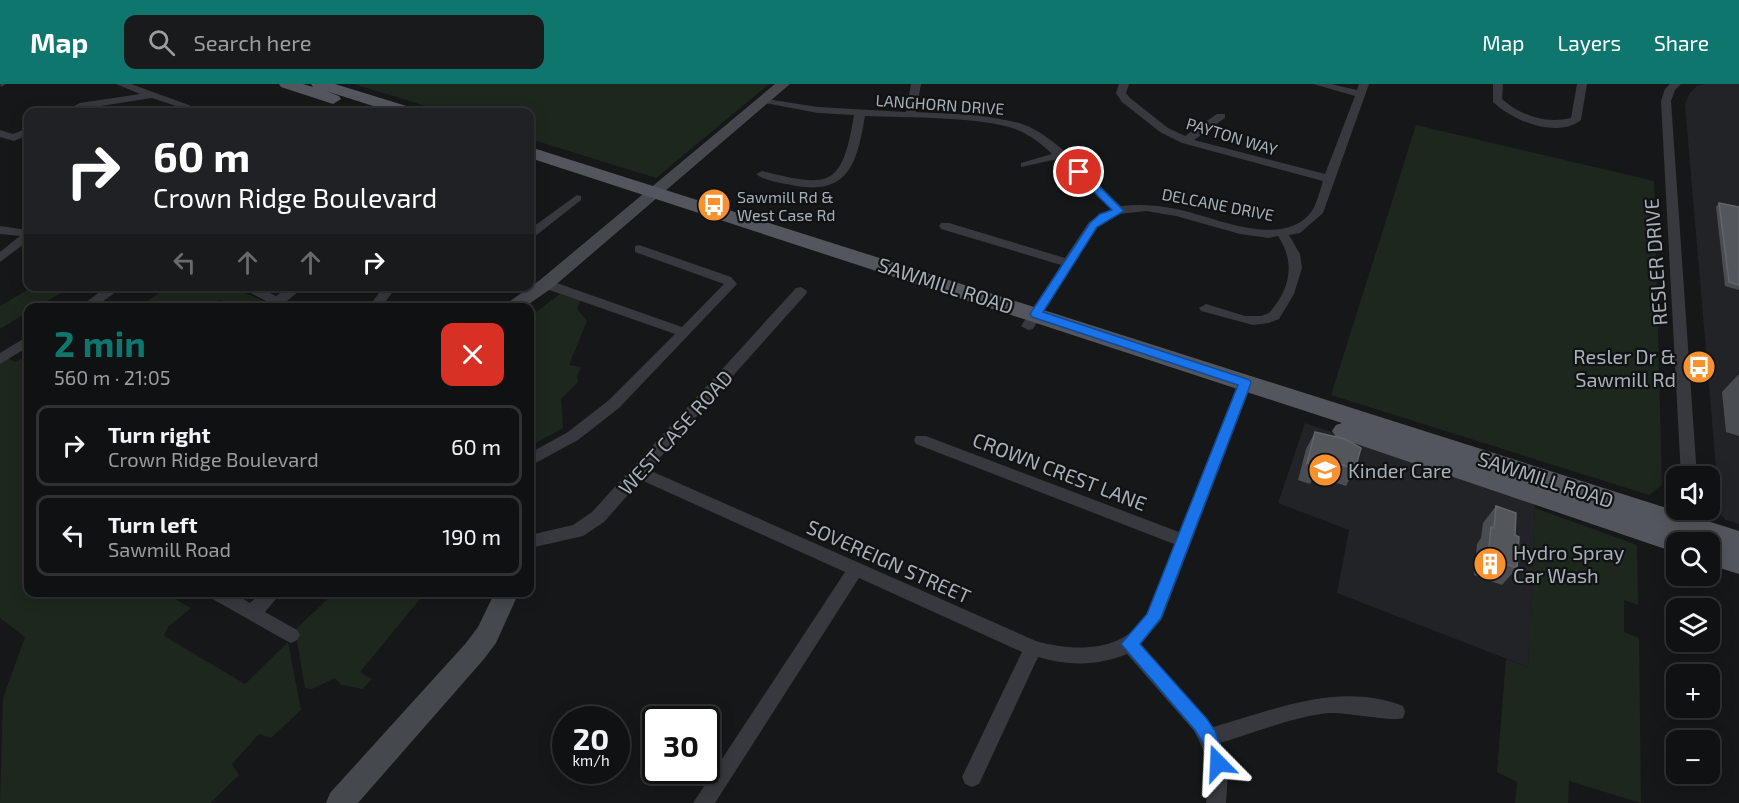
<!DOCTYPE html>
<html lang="en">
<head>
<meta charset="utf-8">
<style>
	body { margin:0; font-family:"Exo 2",sans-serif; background:#191a1b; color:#f1f3f6; height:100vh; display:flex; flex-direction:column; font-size:22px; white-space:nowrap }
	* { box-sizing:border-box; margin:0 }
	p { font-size:20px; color:#9c9d9f }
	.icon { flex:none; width:33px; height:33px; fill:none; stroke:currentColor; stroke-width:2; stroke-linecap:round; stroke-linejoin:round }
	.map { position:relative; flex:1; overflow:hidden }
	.panel { position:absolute; left:24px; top:219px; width:510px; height:294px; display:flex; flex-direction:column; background:#101112; border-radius:12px; box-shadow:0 3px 15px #0003,0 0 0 2px #303132 }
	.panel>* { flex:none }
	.guide { position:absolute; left:24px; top:24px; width:510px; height:183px; border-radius:12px; box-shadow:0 3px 15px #0003,0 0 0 2px #303132; background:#202124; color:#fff; overflow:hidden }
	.controls { position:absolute; left:1666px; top:382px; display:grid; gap:12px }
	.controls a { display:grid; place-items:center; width:54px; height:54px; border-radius:12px; background:#101112; box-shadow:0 3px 15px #0003,0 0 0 2px #303132; font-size:30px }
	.speed { position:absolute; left:552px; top:622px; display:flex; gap:12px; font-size:30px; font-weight:700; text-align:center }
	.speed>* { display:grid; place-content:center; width:78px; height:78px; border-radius:50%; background:#101112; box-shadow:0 3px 15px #0003,0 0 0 2px #303132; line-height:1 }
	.speed small { font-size:15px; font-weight:400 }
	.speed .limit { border:3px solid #111; border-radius:9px; background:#fff; color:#111 }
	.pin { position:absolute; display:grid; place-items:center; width:51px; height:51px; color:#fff; margin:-26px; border:3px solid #fff; border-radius:50%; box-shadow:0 2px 6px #0007 }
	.me { position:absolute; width:66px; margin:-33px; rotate:339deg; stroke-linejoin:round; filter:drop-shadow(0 0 4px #0008) }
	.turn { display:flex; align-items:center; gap:21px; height:126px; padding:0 30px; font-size:27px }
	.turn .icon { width:78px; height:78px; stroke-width:2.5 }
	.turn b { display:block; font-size:42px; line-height:51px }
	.lanes { display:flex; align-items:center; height:57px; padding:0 30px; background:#0003; justify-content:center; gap:30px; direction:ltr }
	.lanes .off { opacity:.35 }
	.round { display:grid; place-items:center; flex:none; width:63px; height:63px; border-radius:12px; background:#191a1b }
	.overview { display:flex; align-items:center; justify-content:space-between; height:102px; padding:0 30px }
	h1 { font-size:36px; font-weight:700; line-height:45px; color:#0f766e }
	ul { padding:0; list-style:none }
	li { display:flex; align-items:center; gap:18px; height:81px; margin:0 12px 9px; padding:0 18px; border:3px solid #303132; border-radius:12px }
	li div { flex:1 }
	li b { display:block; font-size:22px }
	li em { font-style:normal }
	header { display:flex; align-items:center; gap:36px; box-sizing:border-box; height:84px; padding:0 30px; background:#0f766e; color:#fff }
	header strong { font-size:28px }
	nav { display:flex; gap:33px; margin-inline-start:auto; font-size:21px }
	.search { width:420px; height:54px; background:#191a1b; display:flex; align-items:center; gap:15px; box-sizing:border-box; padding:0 21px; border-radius:12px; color:#9c9d9f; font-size:22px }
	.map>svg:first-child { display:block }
</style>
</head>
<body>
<header>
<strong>Map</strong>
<div class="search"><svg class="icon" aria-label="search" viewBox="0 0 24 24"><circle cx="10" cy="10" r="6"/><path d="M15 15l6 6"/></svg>Search here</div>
<nav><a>Map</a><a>Layers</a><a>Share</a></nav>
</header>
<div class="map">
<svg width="1739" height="719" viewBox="0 0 1739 719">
	<rect width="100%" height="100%" fill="#161718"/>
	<g fill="#222326">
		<polygon points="1705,0 1739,0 1739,440 1726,436 1720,430 1685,21 1689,10 1697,2"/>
		<polygon points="1305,339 1533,416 1535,424 1528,583 1337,509 1349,446 1278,419"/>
	</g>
	<g fill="#1e271e">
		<polygon points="354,0 769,0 656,94 530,55 530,28 445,28"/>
		<polygon points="1416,41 1654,97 1662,401 1649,411 1331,311"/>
		<polygon points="34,202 72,203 36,223 28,224 28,228 0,245 0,222"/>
		<path d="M170 202 231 203 268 219C253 229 236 223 220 216L209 223 136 224Z"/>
		<polygon points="561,209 580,216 577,225 587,237 569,281 581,283 577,292 578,298 561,315 563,344 532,361 530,360 530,233"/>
		<polygon points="26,272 28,273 28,508 164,509 191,524 168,543 164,552 245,600 288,558 301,626 271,654 259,650 232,680 239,691 210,719 0,719 3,614 25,553 0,534 0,279 8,274 15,278"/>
		<polygon points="1535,424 1637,461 1638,521 1624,516 1624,548 1639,554 1641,719 1569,697 1568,719 1515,719 1517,698 1497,688 1506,575 1528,583"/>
		<polygon points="334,509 425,509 360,588 372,595 363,605 341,601 335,594 312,605 305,604 295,546"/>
	</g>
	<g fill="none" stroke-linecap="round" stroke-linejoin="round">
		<g fill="#37393e" fill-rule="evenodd">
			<polygon points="0,0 6,0 1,3"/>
			<polygon points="116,0 131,0 208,28 194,28 152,14 82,25 74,28 62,28 80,19 140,10"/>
			<path d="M911 0H921L916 28C951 30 988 30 1022 40 1054 50 1095 98 1121 122 1140 120 1157 121 1176 125 1213 132 1283 167 1312 127 1317 119 1320 106 1323 97L1182 59 1160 48 1122 18 1116 9 1119 0H1129L1126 9 1130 14 1168 44 1185 52 1217 30H1225V34L1194 56 1325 90 1355 12 1313 0H1331L1357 6 1359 0H1369L1323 129 1300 149 1289 151 1300 170 1302 184 1294 210 1279 235 1269 239 1253 241 1201 227 1199 224 1206 220 1245 232H1261L1269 229C1290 206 1296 179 1278 152L1269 154 1240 150 1176 132 1146 127 1119 130 1097 143 1033 245 1028 246 1021 242 1061 181 941 145 939 142 941 139H949L1065 174 1089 138 1111 125 1058 75 1021 83V79L1052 70C1042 60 1031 52 1018 46 983 32 905 34 865 32 857 79 849 113 791 101 781 99 765 97 756 90L762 87C830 104 842 104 854 31L818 29 760 18V14L818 23 906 28Z"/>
			<path d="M1493 0H1503L1502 15C1521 32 1546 40 1571 34L1577 0H1587L1581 36C1557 55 1513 37 1493 18Z"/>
			<polygon points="1670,0 1681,0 1675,6 1671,17 1697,393 1681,393 1661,17 1665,5"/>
			<polygon points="28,44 28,51 14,57 0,53 0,46 13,50"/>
			<polygon points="577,111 581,112 581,116 534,153 530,153 530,145"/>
			<polygon points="0,142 28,146 28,157 0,178 0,168 20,152 0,150"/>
			<polygon points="639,161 731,193 737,200 619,324 578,356 530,382 530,369 568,348 609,316 675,250 541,203 540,200 541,197 551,197 682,243 724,200 635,168 635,162"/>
			<polygon points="108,202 124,202 94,224 78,224"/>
			<polygon points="237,202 255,202 276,212 290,202 305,202 287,217 298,224 265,224 268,218"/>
			<polygon points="384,202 397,202 381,224 368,224"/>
			<path d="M801 203 807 207 806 210 649 386 1036 557C1075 568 1125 569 1147 529 1158 507 1165 482 1174 460L916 360 914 356 916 352H926L1179 448 1238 299 1245 294 1250 295 1252 299 1162 535 1141 560 1213 643C1274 626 1339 597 1403 622L1405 628 1403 634C1391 638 1348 628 1329 629 1296 632 1253 649 1220 659L1228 688 1226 719H1206C1211 693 1208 671 1194 647L1127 570C1098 582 1068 582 1038 573L979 700 972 703 965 700 962 693 1022 568 859 494 715 719H693L845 488 641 396 604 438 583 452 530 464V451L573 441 592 428 796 204Z"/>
			<polygon points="28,252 28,263 0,280 0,269"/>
			<polygon points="1684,426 1700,426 1703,459 1687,459"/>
			<polygon points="207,508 231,508 250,519 262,508 282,508 265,528 297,546 300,551 297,556 291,559 285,556 209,513"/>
		</g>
		<g fill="#45494e" fill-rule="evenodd">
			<polygon points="775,0 790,0 552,204 523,224 500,224 540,196"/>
			<polygon points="495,508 519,508 496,559 484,575 358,719 326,719 330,709 466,559 478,543"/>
		</g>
		<g fill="#53575d" fill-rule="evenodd">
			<polygon points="279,0 303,0 313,3 311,0 335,0 413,24 415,28 392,28 326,7 339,12 341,15 333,20 281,3"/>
			<polygon points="530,63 1739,447 1739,490 1710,481 1710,459 1689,452 1692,459 1677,459 1677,469 1336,353 1332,347 1336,341 1342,339 530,74"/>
		</g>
	</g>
	<g fill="#494c51">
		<polygon points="1719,119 1739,123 1739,206 1725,202 1716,123"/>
		<polygon points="1738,291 1739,291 1739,352 1726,348 1722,308"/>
		<polygon points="1315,348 1355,385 1346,402 1314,392 1310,400 1298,396 1306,365"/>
		<polygon points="1496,422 1515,451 1517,484 1502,501 1474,491 1477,460 1481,454 1483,439"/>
	</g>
	<g fill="#53575c" stroke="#61656b" stroke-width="1.5">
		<polygon points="1719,119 1739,123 1739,201 1729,198"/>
		<polygon points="1315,348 1345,355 1361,364 1355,385 1321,374 1319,383 1307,379"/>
		<polygon points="1496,422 1516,429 1515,451 1519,453 1517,484 1488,474 1491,443 1494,444"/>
	</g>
	<polygon fill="#1a73e8" stroke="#114b97" stroke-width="1.5" points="1076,86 1083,86 1124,127 1097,143 1043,228 1250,296 1251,299 1161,534 1140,560 1207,635 1215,647 1227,679 1225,685 1218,687 1212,685 1202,657 1195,646 1121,560 1147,530 1238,301 1032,233 1030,230 1090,139 1100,130 1112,126 1076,90"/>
	<defs>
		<symbol id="bus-disc" viewBox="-11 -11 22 22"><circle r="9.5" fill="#f9912e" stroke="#111213"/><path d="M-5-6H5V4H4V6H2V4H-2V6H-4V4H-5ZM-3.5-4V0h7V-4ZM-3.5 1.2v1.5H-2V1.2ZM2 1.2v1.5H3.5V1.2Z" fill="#fff"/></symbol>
		<symbol id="school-disc" viewBox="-11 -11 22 22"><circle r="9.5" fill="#f9912e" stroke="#111213"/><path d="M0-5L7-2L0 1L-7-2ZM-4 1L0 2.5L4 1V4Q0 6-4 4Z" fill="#fff"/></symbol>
		<symbol id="building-disc" viewBox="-11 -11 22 22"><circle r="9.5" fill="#f9912e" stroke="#111213"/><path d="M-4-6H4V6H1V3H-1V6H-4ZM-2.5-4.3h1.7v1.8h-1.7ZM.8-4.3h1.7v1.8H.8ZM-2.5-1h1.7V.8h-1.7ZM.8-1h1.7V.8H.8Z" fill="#fff"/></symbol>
	</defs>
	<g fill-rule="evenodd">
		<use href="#bus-disc" x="695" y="102" width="38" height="38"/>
		<use href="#bus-disc" x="1680" y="264" width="38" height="38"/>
		<use href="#school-disc" x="1306" y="367" width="38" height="38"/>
		<use href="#building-disc" x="1471" y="461" width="38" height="38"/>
	</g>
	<g text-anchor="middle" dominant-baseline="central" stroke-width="4.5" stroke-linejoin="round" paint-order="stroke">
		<g font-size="16" fill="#a8b0b9" stroke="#111213">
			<text transform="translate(940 20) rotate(4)">LANGHORN DRIVE</text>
			<text transform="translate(1232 52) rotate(17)">PAYTON WAY</text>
			<text transform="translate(1218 120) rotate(11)">DELCANE DRIVE</text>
		</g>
		<g font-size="16" fill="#a8b0b9" stroke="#111213" text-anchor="start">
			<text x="737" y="112">Sawmill Rd &amp;<tspan x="737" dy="18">West Case Rd</tspan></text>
		</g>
		<g font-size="20" fill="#a8b0b9" stroke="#111213">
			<text transform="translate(1655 178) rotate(-94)">RESLER DRIVE</text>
			<text transform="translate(946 201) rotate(18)">SAWMILL ROAD</text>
			<text transform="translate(675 348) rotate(-48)">WEST CASE ROAD</text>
			<text transform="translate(1060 387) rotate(21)">CROWN CREST LANE</text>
			<text transform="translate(1546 395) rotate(18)">SAWMILL ROAD</text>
			<text transform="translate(889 477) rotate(24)">SOVEREIGN STREET</text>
		</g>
		<g font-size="20" fill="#a8b0b9" stroke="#111213" text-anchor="start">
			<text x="1676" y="272" text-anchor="end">Resler Dr &amp;<tspan x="1676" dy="23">Sawmill Rd</tspan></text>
			<text x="1348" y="386">Kinder Care</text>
			<text x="1513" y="468">Hydro Spray<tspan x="1513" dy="23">Car Wash</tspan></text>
		</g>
	</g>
</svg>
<div class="controls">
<a><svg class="icon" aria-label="sound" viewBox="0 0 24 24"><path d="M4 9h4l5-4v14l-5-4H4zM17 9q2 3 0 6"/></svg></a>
<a><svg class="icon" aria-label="search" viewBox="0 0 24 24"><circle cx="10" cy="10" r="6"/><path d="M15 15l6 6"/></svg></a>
<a><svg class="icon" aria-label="layers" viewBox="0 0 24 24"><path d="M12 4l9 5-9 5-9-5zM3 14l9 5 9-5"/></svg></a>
<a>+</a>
<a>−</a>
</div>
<div class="speed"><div>20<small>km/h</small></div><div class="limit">30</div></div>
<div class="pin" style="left:1079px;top:88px;background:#d93025"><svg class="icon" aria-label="arrive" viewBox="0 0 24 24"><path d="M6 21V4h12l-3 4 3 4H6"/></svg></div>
<svg class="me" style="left:1218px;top:679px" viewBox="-20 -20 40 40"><path d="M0-17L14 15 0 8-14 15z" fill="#1a73e8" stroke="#fff" stroke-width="4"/></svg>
<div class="guide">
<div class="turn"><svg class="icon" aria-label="right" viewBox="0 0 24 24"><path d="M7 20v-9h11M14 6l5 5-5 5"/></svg><div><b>60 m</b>Crown Ridge Boulevard</div></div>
<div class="lanes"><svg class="icon off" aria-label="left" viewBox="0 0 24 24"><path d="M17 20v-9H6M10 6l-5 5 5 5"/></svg><svg class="icon off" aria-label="ahead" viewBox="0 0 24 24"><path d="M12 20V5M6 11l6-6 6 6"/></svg><svg class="icon off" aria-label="ahead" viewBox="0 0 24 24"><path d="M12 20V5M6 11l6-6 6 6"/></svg><svg class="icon" aria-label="right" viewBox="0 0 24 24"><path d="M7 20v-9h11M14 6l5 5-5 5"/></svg></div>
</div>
<section class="panel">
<div class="overview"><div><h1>2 min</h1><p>560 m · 21:05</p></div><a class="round" style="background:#d93025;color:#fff"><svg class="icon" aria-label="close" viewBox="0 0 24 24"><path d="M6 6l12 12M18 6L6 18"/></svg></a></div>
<ul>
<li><svg class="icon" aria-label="right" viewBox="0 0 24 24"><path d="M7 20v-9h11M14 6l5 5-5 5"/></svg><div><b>Turn right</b><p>Crown Ridge Boulevard</p></div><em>60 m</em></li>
<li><svg class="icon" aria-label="left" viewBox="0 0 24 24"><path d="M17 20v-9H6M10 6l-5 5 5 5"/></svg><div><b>Turn left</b><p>Sawmill Road</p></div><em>190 m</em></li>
</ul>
</section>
</div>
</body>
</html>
